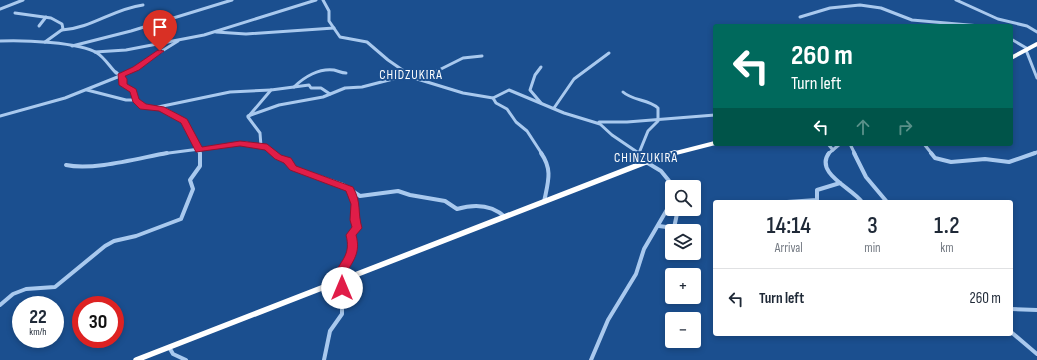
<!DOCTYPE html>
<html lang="en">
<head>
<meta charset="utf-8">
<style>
	body { margin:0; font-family:"Sofia Sans Condensed",sans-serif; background:#f6f6f7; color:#1f2937; height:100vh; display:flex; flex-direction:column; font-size:15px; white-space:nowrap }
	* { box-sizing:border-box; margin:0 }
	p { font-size:13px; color:#747a83 }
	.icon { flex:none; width:22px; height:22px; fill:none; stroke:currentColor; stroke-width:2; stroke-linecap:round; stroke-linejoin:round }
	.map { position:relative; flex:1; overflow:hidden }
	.side { position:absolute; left:713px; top:200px; width:300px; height:136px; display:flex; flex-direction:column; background:#fff; border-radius:4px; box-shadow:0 2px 6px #0003 }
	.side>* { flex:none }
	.banner { position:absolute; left:713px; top:24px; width:300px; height:122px; border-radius:4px; box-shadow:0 2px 6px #0003; background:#00695c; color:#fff; overflow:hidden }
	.controls { position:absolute; left:665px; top:180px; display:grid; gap:8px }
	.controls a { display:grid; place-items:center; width:36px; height:36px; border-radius:4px; background:#fff; box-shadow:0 2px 6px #0003; font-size:20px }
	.speed { position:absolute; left:12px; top:296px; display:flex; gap:8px; font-size:20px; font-weight:700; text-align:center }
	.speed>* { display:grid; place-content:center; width:52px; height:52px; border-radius:50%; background:#fff; box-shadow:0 2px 6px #0003; line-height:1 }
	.speed small { font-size:10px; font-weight:400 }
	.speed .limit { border:6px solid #d22; background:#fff; color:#111 }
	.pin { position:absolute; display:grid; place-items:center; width:34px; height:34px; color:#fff; margin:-41px -17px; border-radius:50% 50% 50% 0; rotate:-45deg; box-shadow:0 0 4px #0007 }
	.pin .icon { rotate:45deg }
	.me { position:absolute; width:44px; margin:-22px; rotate:0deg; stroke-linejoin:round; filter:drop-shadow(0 0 3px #0008) }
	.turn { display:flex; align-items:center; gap:14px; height:84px; padding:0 12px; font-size:18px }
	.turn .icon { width:52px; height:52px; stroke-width:2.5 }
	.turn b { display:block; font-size:28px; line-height:34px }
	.lanes { display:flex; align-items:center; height:38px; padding:0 12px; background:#0003; justify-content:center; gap:20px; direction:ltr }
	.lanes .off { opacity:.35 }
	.eta { display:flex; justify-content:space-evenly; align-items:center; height:68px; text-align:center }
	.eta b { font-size:24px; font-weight:600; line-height:28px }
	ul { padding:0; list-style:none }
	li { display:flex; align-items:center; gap:12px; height:60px; padding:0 12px; border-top:1px solid #e0e1e3 }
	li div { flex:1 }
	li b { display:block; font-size:15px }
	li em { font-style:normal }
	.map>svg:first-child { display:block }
</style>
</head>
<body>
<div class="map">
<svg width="1037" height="360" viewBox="0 0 1037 360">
	<rect width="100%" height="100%" fill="#1b4f8f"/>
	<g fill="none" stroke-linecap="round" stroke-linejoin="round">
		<g stroke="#a9c9ee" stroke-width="3">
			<polyline points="323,0 329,11 329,21 340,37 367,42 388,60 414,78 463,93 493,98 509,90 564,113 600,124 612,135 640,154"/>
			<polyline points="956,0 998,19 1027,26 1037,32"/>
			<polyline points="0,9 23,0"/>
			<polyline points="15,13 51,18 62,24 63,29 45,42"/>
			<polyline points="800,17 830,8 860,5 881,8 912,20 980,26"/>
			<polyline points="39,26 46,17"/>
			<path d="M62 30C92 28 113 9 143 5"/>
			<polyline points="216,32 246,34 334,28"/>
			<polyline points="1011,39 1028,49"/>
			<path d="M0 41C22 40 80 42 97 53 104 57 110 67 116 73"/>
			<polyline points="72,46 131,31 232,0"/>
			<polyline points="1026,50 1037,78"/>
			<polyline points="95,52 126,50 204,35 316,0"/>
			<polyline points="541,67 535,75 530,90 541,103"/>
			<polyline points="116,72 123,79 123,85 133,91 137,101 142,105 167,110 179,117 188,126 188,130 200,154"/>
			<path d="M294 87C304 77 319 68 334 70 338 71 342 73 346 73"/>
			<polyline points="87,90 126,100 136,100"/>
			<path d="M623 92C633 101 648 99 658 108V121L648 131 639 153"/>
			<polyline points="493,98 496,103 507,109 516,122 527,131 542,154"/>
			<polyline points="158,107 230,92 271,90"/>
			<polyline points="554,108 574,79 609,53"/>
			<polyline points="0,116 65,98 125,74 178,41"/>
			<polyline points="248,116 279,105 323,97 345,88 362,87 393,79 433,73 463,58 482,56"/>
			<polyline points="599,122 627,122 715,115"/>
			<polyline points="828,144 833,150"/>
			<polyline points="850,144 855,154"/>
			<polyline points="924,144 932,154"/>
			<polyline points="261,146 260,133 248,117 271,90 309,85 311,88 321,88 330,94"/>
			<polyline points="161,154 246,143 267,147 274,154"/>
			<polyline points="828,154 840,144"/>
			<polyline points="1032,154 1037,152"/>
		</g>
		<g stroke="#a9c9ee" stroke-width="4">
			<path d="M273 153 278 157 287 160 293 168 343 185 360 196 398 191 410 195 445 201 457 209C474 204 491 204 505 217"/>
			<path d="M541 153C553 170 548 182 544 202"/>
			<polyline points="639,153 646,162 661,171 674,187"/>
			<path d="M829 153C814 173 852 188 862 202"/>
			<polyline points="854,153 866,177 887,202"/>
			<polyline points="931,153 935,158 951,162 985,159 1009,162 1035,153"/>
			<path d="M66 165C93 171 139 158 167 153"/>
			<polyline points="787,202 817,200 817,190 840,183"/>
			<polyline points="659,226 674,228 678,209"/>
			<polyline points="0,305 13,294 26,289 55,287 105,246 114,241 136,236 181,219 193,189 190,180 200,166 200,153"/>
			<polyline points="1011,309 1037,310"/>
			<polyline points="1011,332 1037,354"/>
			<polyline points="169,347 173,354 186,360"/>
			<polyline points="324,360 330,331 342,314 342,280 340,275 354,248 351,235 357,228 353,199 350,189"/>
			<polyline points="591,360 608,320 636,274 644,249 672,201"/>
		</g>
		<g stroke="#fff" stroke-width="4">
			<polyline points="1011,58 1037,44"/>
			<polyline points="672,154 715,143"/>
		</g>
		<polyline stroke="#fff" stroke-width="5.5" points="136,360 646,162 675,153"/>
	</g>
	<path fill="#e11d48" stroke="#92132f" d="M158 50 164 51 139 70 125 76 127 79V84L136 89 139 99 146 104 164 107 187 119 202 147 240 141 267 144 281 155 291 158 296 166 353 187C362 204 357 211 362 228L356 235C361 253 353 261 345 275L347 280 346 292H338L334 275C342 259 351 254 346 235L352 227 350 220 351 204 346 191 290 170 284 163 275 159 265 150 240 146 196 152 181 123 159 111 140 109 133 102 130 92 119 85 118 74 133 67Z"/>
	<g text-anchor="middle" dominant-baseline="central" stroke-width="4" stroke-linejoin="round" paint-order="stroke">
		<g font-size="13" letter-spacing="1" fill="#fff" stroke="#1b4f8f">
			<text x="411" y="75">CHIDZUKIRA</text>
			<text x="646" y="158">CHINZUKIRA</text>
		</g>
	</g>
</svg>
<div class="controls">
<a><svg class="icon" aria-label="search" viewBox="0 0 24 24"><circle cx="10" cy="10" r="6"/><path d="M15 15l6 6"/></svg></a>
<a><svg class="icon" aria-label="layers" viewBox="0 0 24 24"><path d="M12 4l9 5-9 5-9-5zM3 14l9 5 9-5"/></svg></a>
<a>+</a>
<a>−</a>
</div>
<div class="speed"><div>22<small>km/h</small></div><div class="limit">30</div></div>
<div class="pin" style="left:160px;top:51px;background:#d93025"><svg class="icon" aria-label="arrive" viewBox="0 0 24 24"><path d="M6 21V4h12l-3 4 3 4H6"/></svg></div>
<svg class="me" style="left:342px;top:288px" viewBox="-20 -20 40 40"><circle r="19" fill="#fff"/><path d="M0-13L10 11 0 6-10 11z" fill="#e11d48"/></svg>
<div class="banner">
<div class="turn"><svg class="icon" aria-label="left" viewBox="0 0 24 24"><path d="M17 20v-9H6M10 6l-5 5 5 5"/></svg><div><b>260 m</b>Turn left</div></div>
<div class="lanes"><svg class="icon" aria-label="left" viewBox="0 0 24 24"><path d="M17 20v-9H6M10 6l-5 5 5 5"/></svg><svg class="icon off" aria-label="ahead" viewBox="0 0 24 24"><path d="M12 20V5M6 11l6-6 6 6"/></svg><svg class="icon off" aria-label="right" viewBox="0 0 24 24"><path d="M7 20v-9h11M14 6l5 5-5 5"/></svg></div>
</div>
<section class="side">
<div class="eta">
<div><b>14:14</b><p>Arrival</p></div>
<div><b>3</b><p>min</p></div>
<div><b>1.2</b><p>km</p></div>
</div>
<ul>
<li><svg class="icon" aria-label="left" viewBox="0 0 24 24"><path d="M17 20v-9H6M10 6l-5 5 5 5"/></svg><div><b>Turn left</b></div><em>260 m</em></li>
</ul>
</section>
</div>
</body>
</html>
